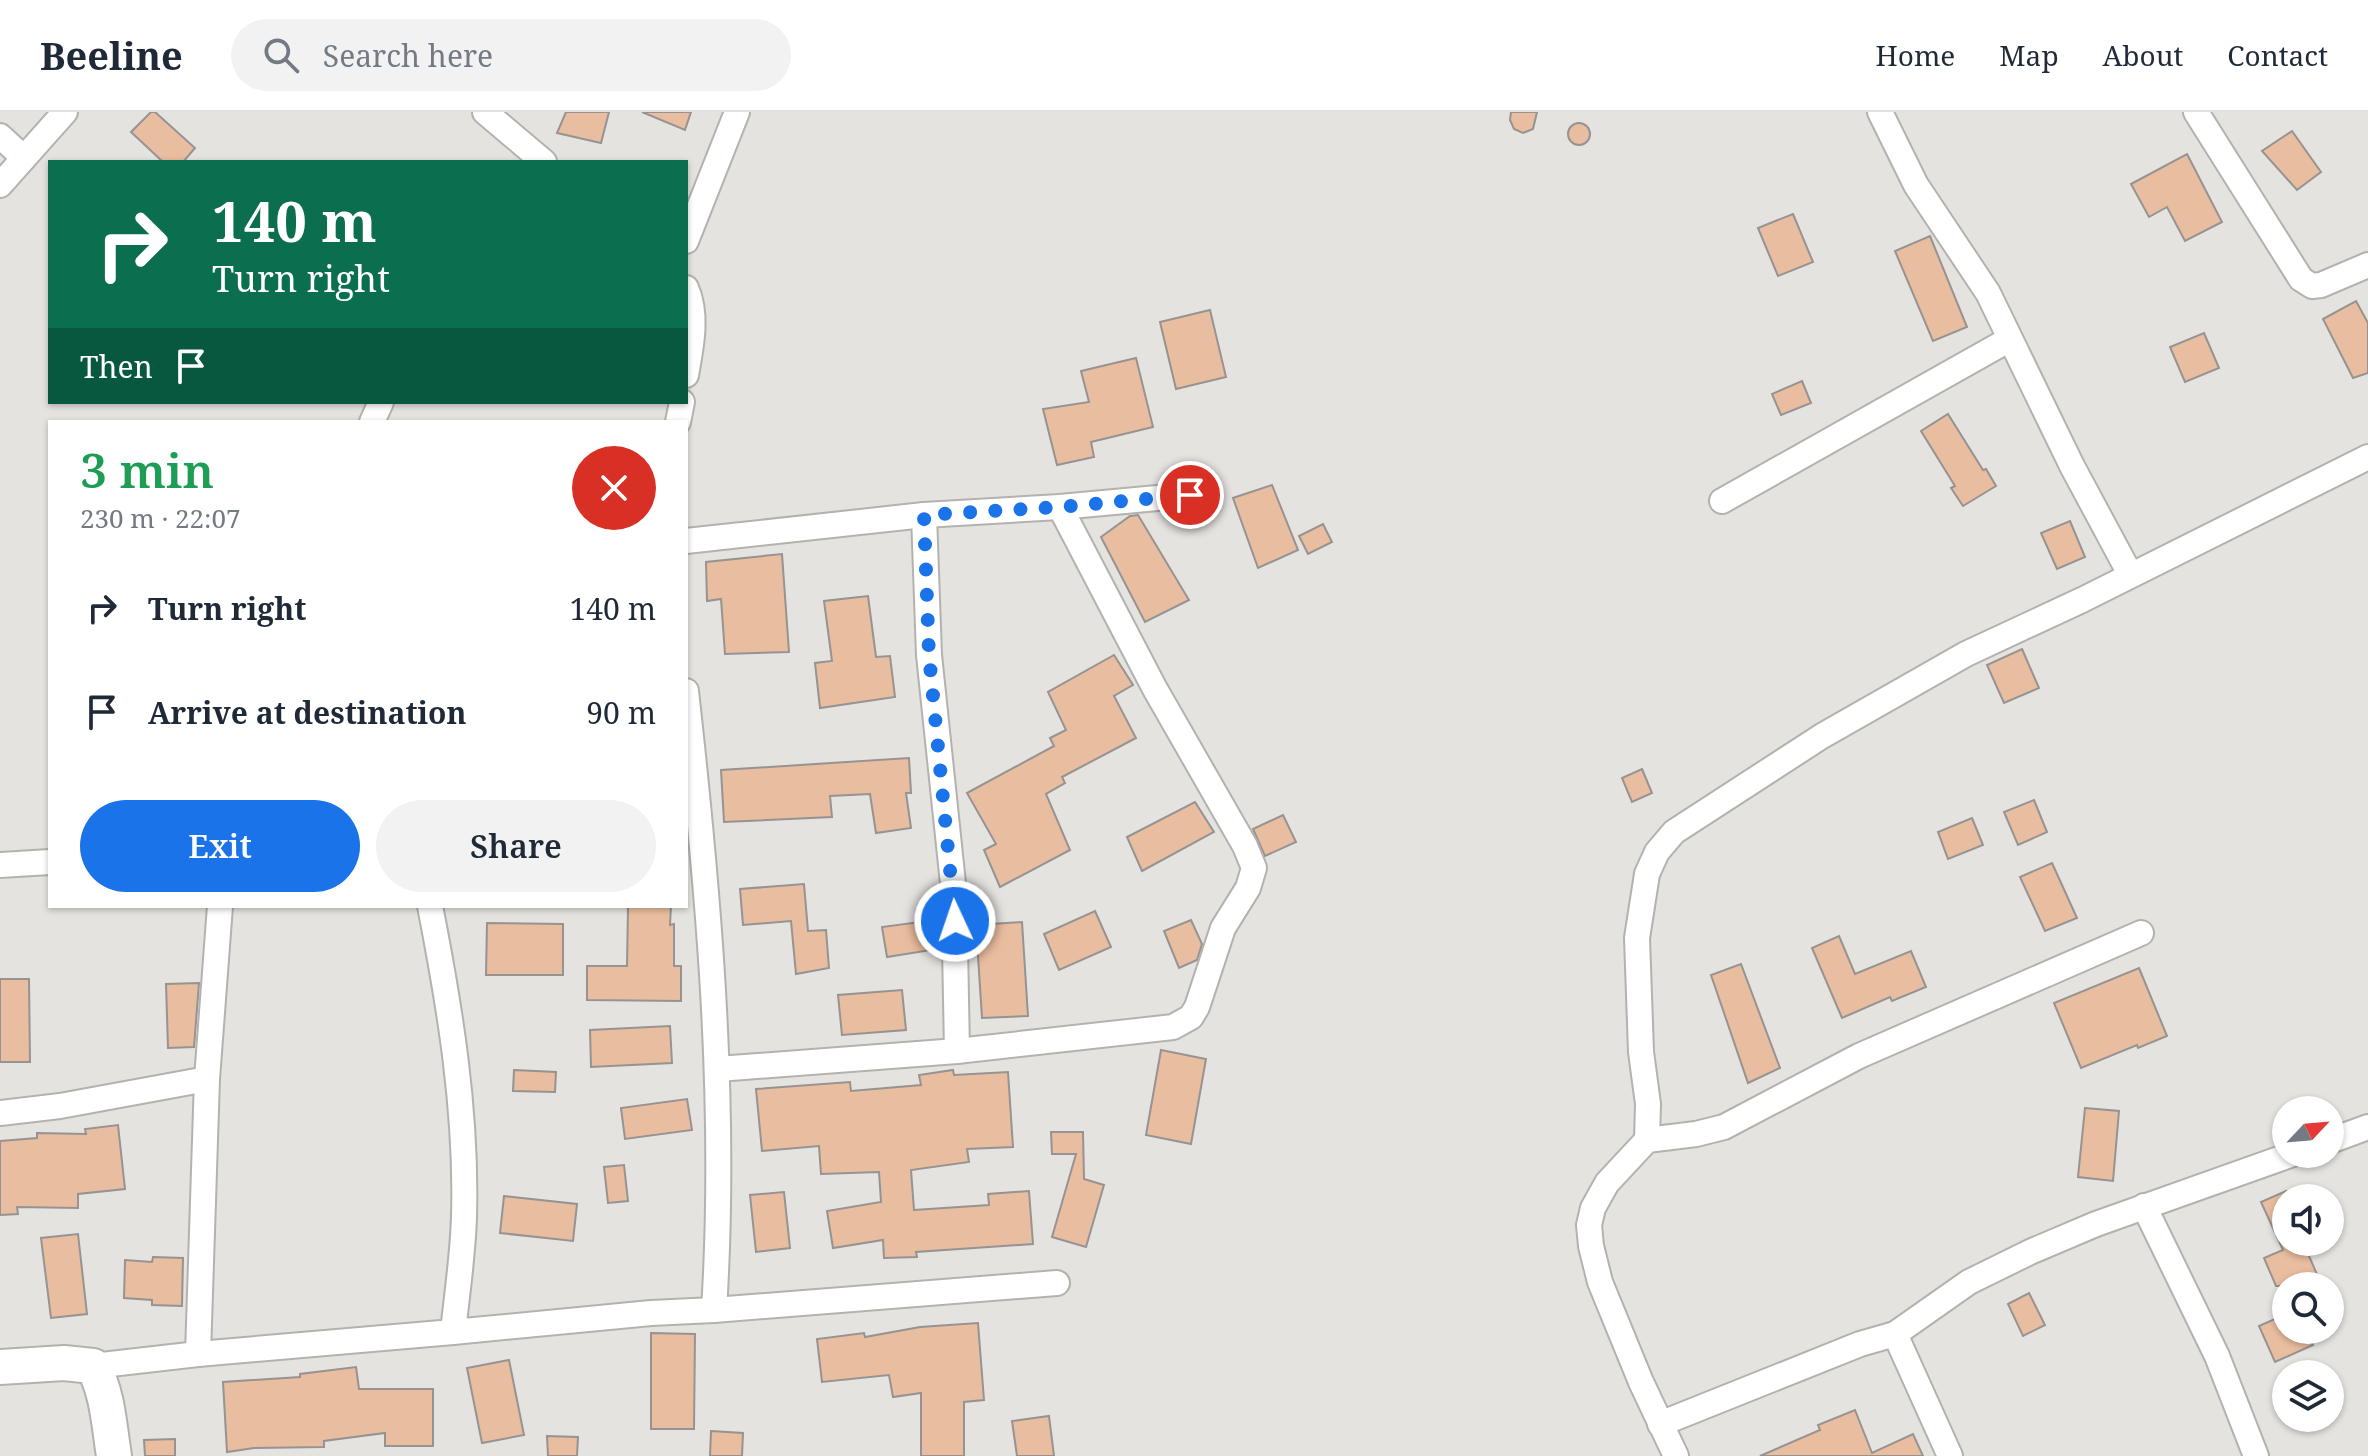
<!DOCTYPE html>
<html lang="en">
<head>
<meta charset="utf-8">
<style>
	body { margin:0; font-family:"Noto Serif",serif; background:#f2f2f3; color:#1f2937; height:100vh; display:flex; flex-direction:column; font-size:30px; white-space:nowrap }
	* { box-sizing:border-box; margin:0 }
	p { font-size:26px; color:#747a83 }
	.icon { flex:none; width:44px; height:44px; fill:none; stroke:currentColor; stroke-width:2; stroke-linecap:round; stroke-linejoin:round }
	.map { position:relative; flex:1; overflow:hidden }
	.sheet { position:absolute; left:48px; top:308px; width:640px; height:488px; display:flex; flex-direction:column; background:#fff; border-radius:0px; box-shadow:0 2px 6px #0004 }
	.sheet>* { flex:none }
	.top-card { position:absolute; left:48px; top:48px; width:640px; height:244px; border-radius:0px; box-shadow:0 2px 6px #0004; background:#0b6e4f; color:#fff; overflow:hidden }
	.needle { width:52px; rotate:64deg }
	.controls { position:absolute; left:2272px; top:984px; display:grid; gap:16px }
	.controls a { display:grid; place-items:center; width:72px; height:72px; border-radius:50%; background:#fff; box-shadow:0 2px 6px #0004; font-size:40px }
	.pin { position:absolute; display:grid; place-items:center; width:68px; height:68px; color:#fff; margin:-34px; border:4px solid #fff; border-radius:50%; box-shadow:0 2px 8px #0007 }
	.me { position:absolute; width:88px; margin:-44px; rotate:357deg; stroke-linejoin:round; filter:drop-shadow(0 0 6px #0008) }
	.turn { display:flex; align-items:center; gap:28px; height:168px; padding:0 32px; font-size:36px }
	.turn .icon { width:104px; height:104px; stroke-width:2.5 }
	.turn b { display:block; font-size:56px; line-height:68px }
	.then { display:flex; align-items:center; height:76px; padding:0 32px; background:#0003; gap:16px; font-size:30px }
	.round { display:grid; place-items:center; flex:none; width:84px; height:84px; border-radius:42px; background:#f2f2f3 }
	.head { display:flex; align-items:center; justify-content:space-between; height:136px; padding:0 32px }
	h1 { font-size:48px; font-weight:600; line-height:60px; color:#1e9e55 }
	.action { display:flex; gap:16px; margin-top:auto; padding:16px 32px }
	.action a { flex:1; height:92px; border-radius:48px; background:#1a73e8; color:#fff; font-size:32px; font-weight:600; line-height:92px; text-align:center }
	.action a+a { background:#f2f2f3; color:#1f2937 }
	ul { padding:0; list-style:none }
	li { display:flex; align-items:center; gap:24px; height:104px; padding:0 32px }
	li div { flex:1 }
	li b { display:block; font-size:30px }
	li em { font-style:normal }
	header { display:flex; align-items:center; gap:48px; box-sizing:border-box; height:112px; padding:0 40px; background:#fff; border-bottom:2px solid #e0e1e3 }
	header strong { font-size:38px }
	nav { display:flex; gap:44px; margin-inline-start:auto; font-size:28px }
	.search { width:560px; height:72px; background:#f2f2f3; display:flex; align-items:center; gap:20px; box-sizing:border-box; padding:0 28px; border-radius:44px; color:#747a83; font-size:30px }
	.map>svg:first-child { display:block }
</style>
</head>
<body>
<header>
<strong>Beeline</strong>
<div class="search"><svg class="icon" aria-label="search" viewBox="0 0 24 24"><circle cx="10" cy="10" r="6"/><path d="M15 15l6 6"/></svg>Search here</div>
<nav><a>Home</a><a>Map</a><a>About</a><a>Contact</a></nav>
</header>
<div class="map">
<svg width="2368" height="1344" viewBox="0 0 2368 1344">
	<rect width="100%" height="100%" fill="#e5e3e0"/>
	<g fill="#e9bd9f" stroke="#969392" stroke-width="2">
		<polygon points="151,0 155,0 195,36 183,50 163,50 131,20"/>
		<polygon points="566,0 609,0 601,31 557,21"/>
		<polygon points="642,0 691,0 685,18"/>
		<polygon points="1511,0 1537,0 1533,17 1523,21 1514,17 1510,8"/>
		<circle cx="1579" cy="22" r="11"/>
		<polygon points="2292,19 2321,60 2297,78 2262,39"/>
		<polygon points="2187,42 2222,110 2185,129 2167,95 2149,105 2131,72"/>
		<polygon points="1793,102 1813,150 1778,164 1758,116"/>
		<polygon points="1930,124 1967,215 1933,229 1895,139"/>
		<polygon points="2356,189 2368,211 2368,261 2353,266 2323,207"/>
		<polygon points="1210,198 1226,265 1176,277 1160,210"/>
		<polygon points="2204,221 2219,256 2185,270 2170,235"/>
		<polygon points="1136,246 1153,315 1091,330 1094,345 1057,353 1043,297 1089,290 1081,259"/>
		<polygon points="1802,269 1811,291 1781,303 1772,282"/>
		<polygon points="1948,302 1983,358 1986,357 1996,374 1963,394 1951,376 1955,374 1921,319"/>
		<polygon points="1272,373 1298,438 1258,456 1233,386"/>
		<polygon points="1138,403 1189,488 1145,510 1101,425 1130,404"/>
		<polygon points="2070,409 2085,445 2057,457 2041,421"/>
		<polygon points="1323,412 1332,430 1308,442 1299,424"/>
		<polygon points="782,442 789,540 725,542 721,487 707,489 706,450"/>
		<polygon points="868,484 876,545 890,544 895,585 820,596 815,551 832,549 824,489"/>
		<polygon points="2022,537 2039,576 2004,591 1987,553"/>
		<polygon points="1114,543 1133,573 1114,584 1136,626 1062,665 1065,671 1046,682 1070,738 1000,775 984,738 996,732 967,681 1054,634 1050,626 1066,618 1048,580"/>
		<polygon points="909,646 911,681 906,681 911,716 876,721 870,682 830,684 832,705 724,710 721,658"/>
		<polygon points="1642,657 1652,681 1632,690 1622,666"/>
		<polygon points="2034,688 2047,720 2018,733 2004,700"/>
		<polygon points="1195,690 1214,720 1142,759 1127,725"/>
		<polygon points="1283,703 1296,730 1265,744 1253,717"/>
		<polygon points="1972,706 1983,733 1948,747 1938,720"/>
		<polygon points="2052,751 2077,806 2045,819 2020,765"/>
		<polygon points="804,772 808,819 826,818 829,856 796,862 791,809 743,813 740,777"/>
		<polygon points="628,794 671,794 670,813 674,812 674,854 681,854 681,889 587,888 587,854 627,854"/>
		<polygon points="1095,799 1111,835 1059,858 1044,822"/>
		<polygon points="1191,808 1202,832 1197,848 1179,856 1164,819"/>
		<polygon points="927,809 931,838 887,845 882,815"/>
		<polygon points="1022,810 1028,904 982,906 976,813"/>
		<polygon points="487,811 563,812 563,863 486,863"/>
		<polygon points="1839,824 1855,862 1911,839 1926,875 1892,889 1890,885 1842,906 1812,836"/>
		<polygon points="1741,852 1780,956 1748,971 1711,863"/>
		<polygon points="2139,856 2167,924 2138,936 2137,933 2081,956 2054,891"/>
		<polygon points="0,867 29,867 30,950 0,950"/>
		<polygon points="199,871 194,935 168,936 166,872"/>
		<polygon points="902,878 906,918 842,923 838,883"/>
		<polygon points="670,914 672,951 591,955 590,918"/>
		<polygon points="1161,938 1206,947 1191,1032 1146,1023"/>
		<polygon points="514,958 556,960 555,980 513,979"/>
		<polygon points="953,958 954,963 1008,960 1013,1035 967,1037 969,1050 911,1058 914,1098 989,1093 988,1082 1029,1079 1033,1132 916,1140 917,1145 884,1146 883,1128 833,1136 827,1099 881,1090 879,1060 821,1062 819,1034 762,1039 756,977 850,970 851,979 921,973 919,963"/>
		<polygon points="687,987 692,1018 625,1027 621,996"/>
		<polygon points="2085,996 2119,999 2113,1069 2078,1065"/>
		<polygon points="118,1013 125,1077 78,1082 78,1096 17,1095 18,1102 0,1103 0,1029 37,1026 37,1021 86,1022 85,1017"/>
		<polygon points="1051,1020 1083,1020 1084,1067 1104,1073 1086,1135 1052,1125 1076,1042 1052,1042"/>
		<polygon points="624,1053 628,1089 608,1091 604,1055"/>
		<polygon points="2286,1079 2286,1130 2303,1130 2322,1174 2276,1174 2264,1146 2283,1138 2261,1090"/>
		<polygon points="784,1080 790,1136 756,1140 750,1083"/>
		<polygon points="504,1084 577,1092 573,1129 500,1121"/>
		<polygon points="78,1122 87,1202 51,1206 41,1126"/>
		<polygon points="153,1145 183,1146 182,1194 152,1193 152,1188 124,1186 125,1148 152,1150"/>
		<polygon points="2029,1181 2045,1213 2023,1224 2008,1192"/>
		<polygon points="2286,1202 2286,1218 2306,1218 2313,1233 2275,1250 2259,1214"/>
		<polygon points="978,1211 984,1288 964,1290 964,1344 921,1344 921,1281 893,1285 889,1263 822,1270 817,1227 864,1221 865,1225 920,1215"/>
		<polygon points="651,1221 695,1222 694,1317 651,1317"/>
		<polygon points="509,1248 524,1323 482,1331 467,1256"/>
		<polygon points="356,1255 359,1277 433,1277 433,1334 385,1334 385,1321 324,1329 324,1335 254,1336 227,1340 223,1270 300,1265 300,1262"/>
		<polygon points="1855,1298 1872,1341 1913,1322 1923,1344 1760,1344 1820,1318 1818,1313"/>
		<polygon points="1049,1304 1054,1344 1017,1344 1012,1309"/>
		<polygon points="711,1319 743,1321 742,1344 710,1344"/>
		<polygon points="547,1324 578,1325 577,1344 548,1344"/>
		<polygon points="175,1327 175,1344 145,1344 144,1328"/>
	</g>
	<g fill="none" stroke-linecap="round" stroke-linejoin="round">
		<defs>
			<g id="street">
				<polyline points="485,0 544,50"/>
				<polyline points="1880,0 1916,73 1988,181 2072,354 2130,462"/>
				<polyline points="2196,0 2301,167 2312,174 2321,173 2368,153"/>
				<polyline points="0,24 24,46"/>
				<polyline points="0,73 65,0"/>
				<polyline points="686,129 737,0"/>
				<path d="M686 176C698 202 691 235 686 263"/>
				<polyline points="372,310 381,290"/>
				<polyline points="678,310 682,290"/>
				<polyline points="1722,389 2010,227"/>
				<polyline points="924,403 929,543 954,781 957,939"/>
				<polyline points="686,429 924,403 1060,395 1190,383"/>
				<path d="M686 579C709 784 727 991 714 1198"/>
				<polyline points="0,753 50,750"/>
				<path d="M430 794C450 896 467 1000 464 1104 463 1143 457 1182 453 1220L651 1201 714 1198 1057 1171"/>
				<polyline points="718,957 957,939 1173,915 1191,905 1197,895 1223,816 1248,776 1254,756 1245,734 1155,577 1060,395"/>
				<polyline points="0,1001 60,994 207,967"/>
				<polyline points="1647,1028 1648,992 1641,940 1637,826 1647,762 1657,740 1674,720 1822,624 1966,542 2082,488 2368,345"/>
				<polyline points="2330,1029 2368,1015"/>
				<polyline points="2144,1094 2217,1244 2256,1344"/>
				<polyline points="1895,1222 1950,1344"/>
				<polyline points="198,1242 207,967 220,794"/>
				<polyline points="93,1254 198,1242 453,1220"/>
				<polyline points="1660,1312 1860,1232 1895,1222 1969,1170 2030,1140 2096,1112 2293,1042"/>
				<polyline points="1676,1344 1641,1270 1600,1170 1591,1134 1589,1113 1593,1096 1607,1071 1647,1028 1696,1022 1724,1015 1859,944 2141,821"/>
			</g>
			<path id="secondary" d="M0 1255 64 1251 93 1254C108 1282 109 1313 114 1344"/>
		</defs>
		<use href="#street" stroke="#b4b2af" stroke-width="28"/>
		<use href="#secondary" stroke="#b4b2af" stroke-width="38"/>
		<use href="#street" stroke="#fff" stroke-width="24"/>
		<use href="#secondary" stroke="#fff" stroke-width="34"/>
	</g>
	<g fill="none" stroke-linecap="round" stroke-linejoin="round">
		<polyline stroke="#1a73e8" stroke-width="14" stroke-dasharray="0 25.2" points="955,809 929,543 924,403 1060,395 1190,383"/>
	</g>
</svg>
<div class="controls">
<a><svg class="needle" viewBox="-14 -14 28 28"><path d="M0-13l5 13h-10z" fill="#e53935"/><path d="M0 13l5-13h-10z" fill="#747a83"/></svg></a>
<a><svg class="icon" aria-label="sound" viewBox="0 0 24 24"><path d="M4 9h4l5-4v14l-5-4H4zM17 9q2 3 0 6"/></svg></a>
<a><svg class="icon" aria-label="search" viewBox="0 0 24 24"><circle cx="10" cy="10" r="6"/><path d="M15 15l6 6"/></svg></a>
<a><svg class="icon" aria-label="layers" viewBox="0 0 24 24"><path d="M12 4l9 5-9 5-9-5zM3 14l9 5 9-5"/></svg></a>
</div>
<div class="pin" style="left:1190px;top:383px;background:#d93025"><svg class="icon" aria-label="arrive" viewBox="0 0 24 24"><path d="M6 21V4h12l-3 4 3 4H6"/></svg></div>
<svg class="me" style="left:955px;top:809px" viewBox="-20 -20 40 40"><circle r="17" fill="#1a73e8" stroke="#fff" stroke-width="3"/><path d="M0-11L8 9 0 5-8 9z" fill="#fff"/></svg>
<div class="top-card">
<div class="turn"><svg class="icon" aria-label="right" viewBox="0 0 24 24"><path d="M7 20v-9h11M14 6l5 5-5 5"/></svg><div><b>140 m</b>Turn right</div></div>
<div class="then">Then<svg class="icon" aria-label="arrive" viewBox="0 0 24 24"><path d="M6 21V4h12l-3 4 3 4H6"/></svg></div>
</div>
<section class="sheet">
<div class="head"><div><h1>3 min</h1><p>230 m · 22:07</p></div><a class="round" style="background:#d93025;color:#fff"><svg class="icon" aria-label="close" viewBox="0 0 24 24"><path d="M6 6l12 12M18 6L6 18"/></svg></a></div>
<ul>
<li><svg class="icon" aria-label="right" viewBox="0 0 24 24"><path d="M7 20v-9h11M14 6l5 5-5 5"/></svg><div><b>Turn right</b></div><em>140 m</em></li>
<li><svg class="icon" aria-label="arrive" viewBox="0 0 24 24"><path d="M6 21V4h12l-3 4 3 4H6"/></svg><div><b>Arrive at destination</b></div><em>90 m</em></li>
</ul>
<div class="action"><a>Exit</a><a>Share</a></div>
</section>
</div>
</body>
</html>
